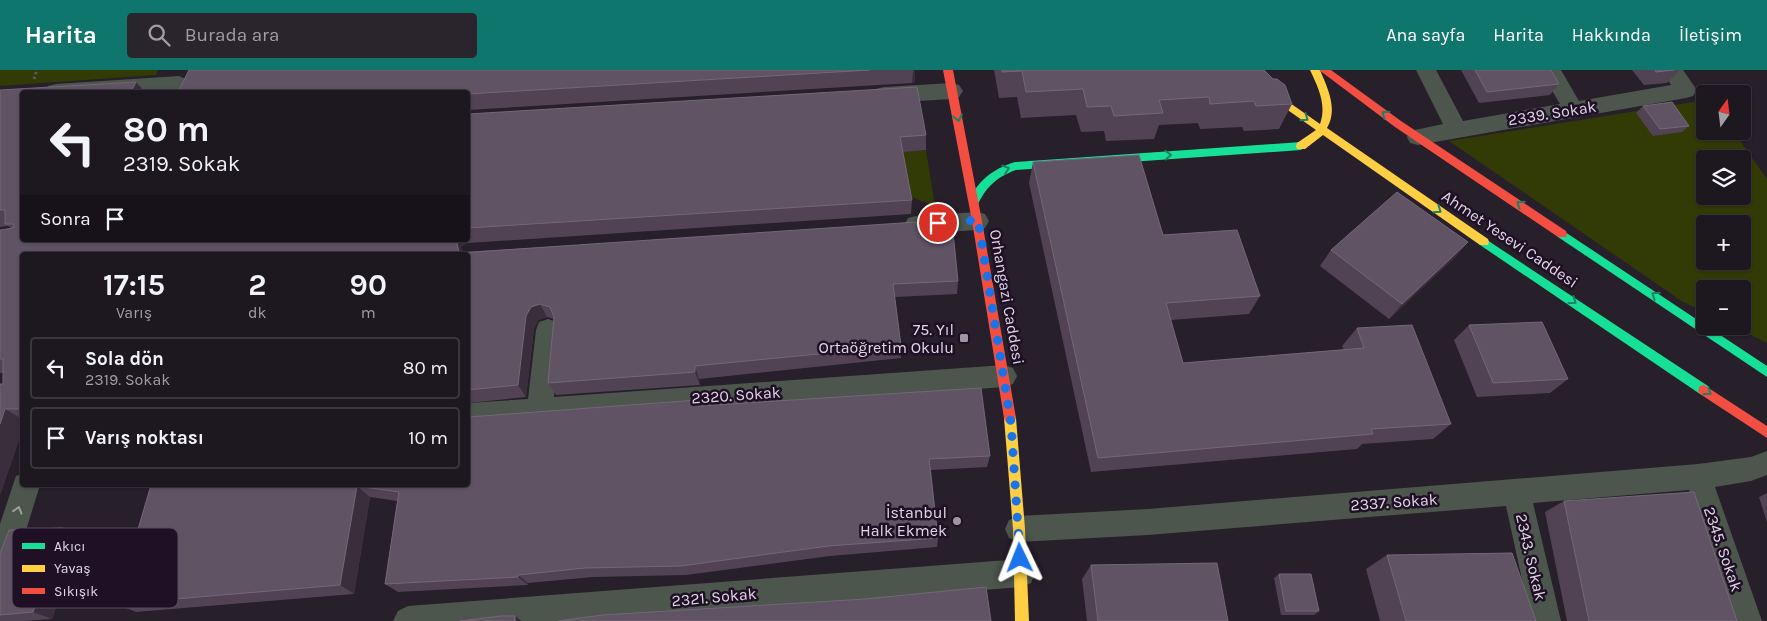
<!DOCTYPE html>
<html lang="tr">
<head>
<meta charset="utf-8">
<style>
	body { margin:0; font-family:Karla,sans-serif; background:#2a242d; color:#f1f3f6; height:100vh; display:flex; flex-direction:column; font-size:19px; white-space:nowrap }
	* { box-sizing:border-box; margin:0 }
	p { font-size:16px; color:#a09fa5 }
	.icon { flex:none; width:28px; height:28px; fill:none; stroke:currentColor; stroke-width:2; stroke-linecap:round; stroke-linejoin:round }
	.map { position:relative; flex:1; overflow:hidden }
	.details { position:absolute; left:20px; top:182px; width:450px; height:235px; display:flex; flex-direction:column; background:#1d1720; border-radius:5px; box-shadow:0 1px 4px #0004,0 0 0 1px #3b363e }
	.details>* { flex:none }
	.top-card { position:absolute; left:20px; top:20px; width:450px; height:152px; border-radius:5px; box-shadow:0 1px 4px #0004,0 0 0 1px #3b363e; background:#1d1720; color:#f1f3f6; overflow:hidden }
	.needle { width:32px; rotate:14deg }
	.tools { position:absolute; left:1696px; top:15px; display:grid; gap:10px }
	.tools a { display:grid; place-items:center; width:55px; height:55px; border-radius:5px; background:#1d1720; box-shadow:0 1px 4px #0004,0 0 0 1px #3b363e; font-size:25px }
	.pin { position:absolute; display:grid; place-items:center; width:42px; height:42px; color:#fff; margin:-21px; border:2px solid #fff; border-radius:50%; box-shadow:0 1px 5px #0007 }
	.me { position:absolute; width:55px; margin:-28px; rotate:358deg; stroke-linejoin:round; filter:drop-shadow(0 0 4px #0008) }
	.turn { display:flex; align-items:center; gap:18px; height:105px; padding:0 20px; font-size:22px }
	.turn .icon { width:65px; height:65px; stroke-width:2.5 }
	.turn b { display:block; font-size:35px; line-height:42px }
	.then { display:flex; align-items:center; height:48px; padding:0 20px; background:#0003; gap:10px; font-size:19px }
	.eta { display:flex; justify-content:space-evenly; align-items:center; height:85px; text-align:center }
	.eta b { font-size:30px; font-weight:700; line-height:35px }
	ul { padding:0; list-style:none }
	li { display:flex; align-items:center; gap:15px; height:62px; margin:0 10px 8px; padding:0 10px; border:2px solid #3b363e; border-radius:5px }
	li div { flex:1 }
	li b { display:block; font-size:19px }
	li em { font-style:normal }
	header { display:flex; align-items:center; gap:30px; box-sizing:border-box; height:70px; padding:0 25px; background:#0f766e; color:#fff }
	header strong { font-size:24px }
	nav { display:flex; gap:28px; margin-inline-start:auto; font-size:18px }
	.search { width:350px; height:45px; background:#2a242d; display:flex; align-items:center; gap:12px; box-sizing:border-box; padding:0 18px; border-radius:5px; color:#a09fa5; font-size:19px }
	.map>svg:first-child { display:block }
</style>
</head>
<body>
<header>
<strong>Harita</strong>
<div class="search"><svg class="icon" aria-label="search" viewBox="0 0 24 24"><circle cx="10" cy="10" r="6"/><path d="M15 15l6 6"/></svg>Burada ara</div>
<nav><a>Ana sayfa</a><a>Harita</a><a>Hakkında</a><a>İletişim</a></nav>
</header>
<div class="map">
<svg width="1767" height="551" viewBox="0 0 1767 551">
	<rect width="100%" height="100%" fill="#271f2a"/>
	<g fill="#323a06" fill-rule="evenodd">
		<polygon points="0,0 158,0 156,5 0,16"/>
		<path d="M1705 30V61H1733L1767 109V273L1733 256H1742V219H1705V242L1683 232 1449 71ZM1705 89H1742V126H1705ZM1705 154H1742V191H1705Z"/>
		<polygon points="926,80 935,136 908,126 897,82"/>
	</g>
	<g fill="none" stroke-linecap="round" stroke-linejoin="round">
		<polyline stroke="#575b59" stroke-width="3" stroke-dasharray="2.5 2.5" stroke-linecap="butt" points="34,9 37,0"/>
		<g fill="#4c564d" fill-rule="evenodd">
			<polygon points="1416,0 1436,0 1463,51 1560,34 1540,0 1561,0 1579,31 1671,15 1662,0 1683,0 1697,20 1693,26 1686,28 1418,75 1410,73 1407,67 1410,61 1443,54"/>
			<polygon points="179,6 186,9 190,14 186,19 179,22 45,22 48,16 56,14"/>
			<polygon points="952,13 959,15 963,21 959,27 952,29 884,33 876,31 873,25 876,19 884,17"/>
			<polygon points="977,142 985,144 989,151 985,158 977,160 916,164 908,162 904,155 908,148 916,146"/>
			<polygon points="548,249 557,252 560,260 554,327 1004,295 1013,298 1017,306 1013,314 1004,317 468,357 468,333 528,329 536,260 539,252"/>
			<polygon points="1767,381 1767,405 1751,411 1715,417 1762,551 1732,551 1689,420 1533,433 1561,551 1531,551 1506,436 1148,465 1019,472 1009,468 1005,459 1009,450 1019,446 1148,439 1698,394 1751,387"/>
			<polygon points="22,404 22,415 40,415 14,499 10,509 0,513 0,454 16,406"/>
			<polygon points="1021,489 1031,493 1035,503 1031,513 1021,517 592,551 393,551 398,541 408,536"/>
		</g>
		<g fill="#16e098" fill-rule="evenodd">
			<path d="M1301 72 1306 76 1301 80 1016 100C997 107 987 116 978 134L974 135 969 131C978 110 993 99 1015 92Z"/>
			<polygon points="1562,160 1767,296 1767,307 1558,167 1557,164"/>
			<polygon points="1484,168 1708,316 1710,320 1708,324 1704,325 1700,324 1480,175 1479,172 1480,169"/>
		</g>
		<g fill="#ffcf43" fill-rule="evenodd">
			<path d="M1231 0H1243L1320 54C1327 35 1318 17 1310 0H1320C1328 19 1338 39 1327 58L1488 169 1489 172 1488 175H1480L1323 65 1305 79H1297L1296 76 1297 73 1316 60Z"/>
			<polygon points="1010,343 1014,344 1016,348 1025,459 1029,551 1015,551 1013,459 1004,348 1006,344"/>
		</g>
		<g fill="#f24e42" fill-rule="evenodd">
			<polygon points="943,0 953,0 982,151 1016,348 1014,352 1010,353 1006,352 1004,348 972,151"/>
			<polygon points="1319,0 1331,0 1401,51 1566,161 1567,164 1566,167 1558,167 1395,57"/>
			<polygon points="1704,315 1767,356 1767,368 1700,324 1698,320 1700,316"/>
		</g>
	</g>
	<g fill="#514354">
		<polygon points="189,0 915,0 915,12 912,13 468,40 468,44 926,65 926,80 903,82 912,130 911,144 468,173 460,177 463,182 916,154 958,211 957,224 895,227 901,276 901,288 699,309 700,315 556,325 548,313 554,249 547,247 538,250 534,259 526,327 468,333 468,185 22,185 22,361 0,425 3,303 0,303 0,160 12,159 8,156 0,157 0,20 22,170 108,172 109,170 468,170 468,22"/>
		<polygon points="994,0 1252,0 1292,34 1279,59 1244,61 1242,57 1200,59 1198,53 1159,55 1154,69 1106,71 1104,61 1081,62 1076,45 1021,48 1017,27 999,28"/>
		<polygon points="1461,0 1551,0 1559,14 1550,25 1479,33"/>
		<polygon points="1632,0 1680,0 1667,13 1644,15"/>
		<polygon points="1643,36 1689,56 1682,62 1653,66 1636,43"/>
		<polygon points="1033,92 1163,165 1260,226 1249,244 1171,250 1183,293 1344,280 1342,276 1357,258 1451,354 1433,369 1362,374 1357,379 1091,402 1029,113"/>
		<polygon points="1468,172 1454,188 1389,249 1320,196 1331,180"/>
		<polygon points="1469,255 1568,309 1550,323 1477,327 1454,270"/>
		<polygon points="700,336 990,386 987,397 931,400 938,468 937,477 830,486 686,505 593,507 528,513 528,515 398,522 385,514 397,431 370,427 354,524 136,542 116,534 151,415"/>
		<polygon points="1767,423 1767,452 1759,427"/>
		<polygon points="1564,431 1737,551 1567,551 1545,442"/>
		<polygon points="63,458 80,466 52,549 25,551 0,551 0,484"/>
		<polygon points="1387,485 1536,551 1380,551 1366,499"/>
		<polygon points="1091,495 1228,551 1087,551 1082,509"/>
		<polygon points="1279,504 1319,541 1314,545 1281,545 1274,508"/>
	</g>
	<g fill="#3a2e3d">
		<polygon points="913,0 915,0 915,12 912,13"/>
		<polygon points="136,12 145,22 131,22"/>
		<polygon points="82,170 104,170 99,185 81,172"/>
		<polygon points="445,170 466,170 468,173 460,177 465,185 460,185 445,171"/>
		<polygon points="1468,172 1454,188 1389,249 1402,234"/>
		<polygon points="540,234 547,247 538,250 534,259 526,327 518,315 526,246 531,237"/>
		<polygon points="695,296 699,309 700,315 695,302"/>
		<polygon points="5,339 22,349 22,361 0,425 0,354"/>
		<polygon points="357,416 370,427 354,524 340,515"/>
		<polygon points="63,458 80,466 52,549 33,542"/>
		<polygon points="518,505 528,513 528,515 518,507"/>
		<polygon points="515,546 522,551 515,551"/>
	</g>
	<g fill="#605364" stroke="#746778">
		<polygon points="189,0 870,0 468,24 468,22 178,22"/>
		<polygon points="1002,0 1264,0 1273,9 1277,9 1285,15 1292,34 1256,36 1254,31 1210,34 1209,27 1159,30 1163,43 1114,46 1111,36 1087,37 1083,19 1026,22 1022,1 1002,2"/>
		<polygon points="1475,0 1551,0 1559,14 1487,22"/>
		<polygon points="1655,0 1674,0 1656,2"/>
		<polygon points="136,12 131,22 22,22 22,170 82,170 81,172 108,172 109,170 445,170 445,171 457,173 459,183 916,152 916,154 952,152 958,211 893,214 901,276 695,296 695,302 548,313 554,247 550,237 540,234 531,237 526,246 518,315 468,320 468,185 22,185 22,339 5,339 0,354 0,314 3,314 3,289 0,289 0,160 13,158 14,154 5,154 5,140 0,140 0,20"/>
		<polygon points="917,17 926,65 900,67 912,130 468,158 468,44"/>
		<polygon points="1672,32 1689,56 1660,59 1643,36"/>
		<polygon points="1139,85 1163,165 1237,160 1260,226 1166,233 1183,293 1364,278 1357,258 1412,255 1451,354 1371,359 1373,364 1098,388 1033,92"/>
		<polygon points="1397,122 1468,172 1402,234 1331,180"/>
		<polygon points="1542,252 1568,309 1493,313 1469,255"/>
		<polygon points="981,318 990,386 929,389 938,468 828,476 681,496 585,498 518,505 518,507 385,514 399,422 357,416 340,515 116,534 151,415 468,415 468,347 698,330 698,336"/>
		<polygon points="1694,422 1737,551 1589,551 1564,431"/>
		<polygon points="63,458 33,542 0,545 0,484 9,460"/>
		<polygon points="1512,483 1536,551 1406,551 1387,485"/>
		<polygon points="1217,493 1228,551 1098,551 1091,495"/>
		<polygon points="1279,504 1311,504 1319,541 1286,541"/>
		<polygon points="986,517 991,551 558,551 603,545 865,529"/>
		<polygon points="501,546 515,546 515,551 460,551"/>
	</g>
	<defs><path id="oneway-chevron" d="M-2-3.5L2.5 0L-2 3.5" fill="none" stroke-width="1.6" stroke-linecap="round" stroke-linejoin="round" transform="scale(1.25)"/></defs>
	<g stroke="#1a8264">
		<use href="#oneway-chevron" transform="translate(1385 44) rotate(-145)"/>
		<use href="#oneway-chevron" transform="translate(958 48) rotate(79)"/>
		<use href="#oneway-chevron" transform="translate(1305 48) rotate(35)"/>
		<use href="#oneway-chevron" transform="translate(1168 85) rotate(-4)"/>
		<use href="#oneway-chevron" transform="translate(1006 99) rotate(-19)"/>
		<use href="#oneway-chevron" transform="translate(1520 134) rotate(-146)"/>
		<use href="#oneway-chevron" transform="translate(1438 140) rotate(34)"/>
		<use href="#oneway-chevron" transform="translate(1655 225) rotate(-146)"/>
		<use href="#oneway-chevron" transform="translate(1573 231) rotate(34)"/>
		<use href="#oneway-chevron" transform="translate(1708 322) rotate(34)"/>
	</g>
	<use stroke="#9d9ca1" href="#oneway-chevron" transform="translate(18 440) rotate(-73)"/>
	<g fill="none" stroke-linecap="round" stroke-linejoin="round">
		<polyline stroke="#1a73e8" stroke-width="9" stroke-dasharray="0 16.2" points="938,153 978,150 1011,353 1020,488"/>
	</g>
	<g fill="#9f96a4" stroke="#1f1025" stroke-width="2">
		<rect x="959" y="263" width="10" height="10" rx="2.5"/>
		<circle cx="957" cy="451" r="5"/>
	</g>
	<g text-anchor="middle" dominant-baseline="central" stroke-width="5" stroke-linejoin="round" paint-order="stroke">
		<g font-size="16" fill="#e0d6e5" stroke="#1f1025">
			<text transform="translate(1552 43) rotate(-9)">2339. Sokak</text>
			<text transform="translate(1510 169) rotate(34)">Ahmet Yesevi Caddesi</text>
			<text transform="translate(1007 227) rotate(80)">Orhangazi Caddesi</text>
			<text transform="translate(736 325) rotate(-4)">2320. Sokak</text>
			<text transform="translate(1394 432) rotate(-4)">2337. Sokak</text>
			<text transform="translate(1723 479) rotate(71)">2345. Sokak</text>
			<text transform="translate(1531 487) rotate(77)">2343. Sokak</text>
			<text transform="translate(714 527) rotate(-5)">2321. Sokak</text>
		</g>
		<g font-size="16" fill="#e0d6e5" stroke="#1f1025" text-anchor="end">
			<text x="954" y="259">75. Yıl<tspan x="954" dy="18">Ortaöğretim Okulu</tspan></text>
			<text x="947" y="442">İstanbul<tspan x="947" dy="18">Halk Ekmek</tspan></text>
		</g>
	</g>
	<rect x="12" y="458" width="166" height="80" rx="8" fill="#1f1025" stroke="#594b5f" stroke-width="1"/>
	<rect x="22" y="473" width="23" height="6" fill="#16e098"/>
	<rect x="22" y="495" width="23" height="7" fill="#ffcf43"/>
	<rect x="22" y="518" width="23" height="6" fill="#f24e42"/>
	<g font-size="14" fill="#e0d6e5">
		<text x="54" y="481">Akıcı</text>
		<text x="54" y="503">Yavaş</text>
		<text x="54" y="526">Sıkışık</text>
	</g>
</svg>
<div class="tools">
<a><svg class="needle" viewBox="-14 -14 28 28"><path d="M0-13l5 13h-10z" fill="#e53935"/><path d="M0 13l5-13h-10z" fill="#a09fa5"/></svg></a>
<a><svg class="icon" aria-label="layers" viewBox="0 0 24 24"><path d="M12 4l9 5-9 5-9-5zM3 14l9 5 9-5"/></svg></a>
<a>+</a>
<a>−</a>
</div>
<div class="pin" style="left:938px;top:153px;background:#d93025"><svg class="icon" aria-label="arrive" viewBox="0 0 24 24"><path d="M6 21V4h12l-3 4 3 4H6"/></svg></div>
<svg class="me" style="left:1020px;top:488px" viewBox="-20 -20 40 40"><path d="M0-17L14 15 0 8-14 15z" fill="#1a73e8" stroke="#fff" stroke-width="4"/></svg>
<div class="top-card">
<div class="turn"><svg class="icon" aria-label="left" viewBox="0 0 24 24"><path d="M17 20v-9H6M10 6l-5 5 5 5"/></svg><div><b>80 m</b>2319. Sokak</div></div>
<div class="then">Sonra<svg class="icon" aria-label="arrive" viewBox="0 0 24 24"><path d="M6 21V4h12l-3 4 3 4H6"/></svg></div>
</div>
<section class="details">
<div class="eta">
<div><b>17:15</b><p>Varış</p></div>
<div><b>2</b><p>dk</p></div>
<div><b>90</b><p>m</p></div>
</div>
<ul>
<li><svg class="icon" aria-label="left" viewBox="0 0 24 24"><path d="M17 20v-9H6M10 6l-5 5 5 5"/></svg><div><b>Sola dön</b><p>2319. Sokak</p></div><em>80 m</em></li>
<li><svg class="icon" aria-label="arrive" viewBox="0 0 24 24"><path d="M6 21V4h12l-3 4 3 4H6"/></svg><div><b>Varış noktası</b></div><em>10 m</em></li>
</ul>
</section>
</div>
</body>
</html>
